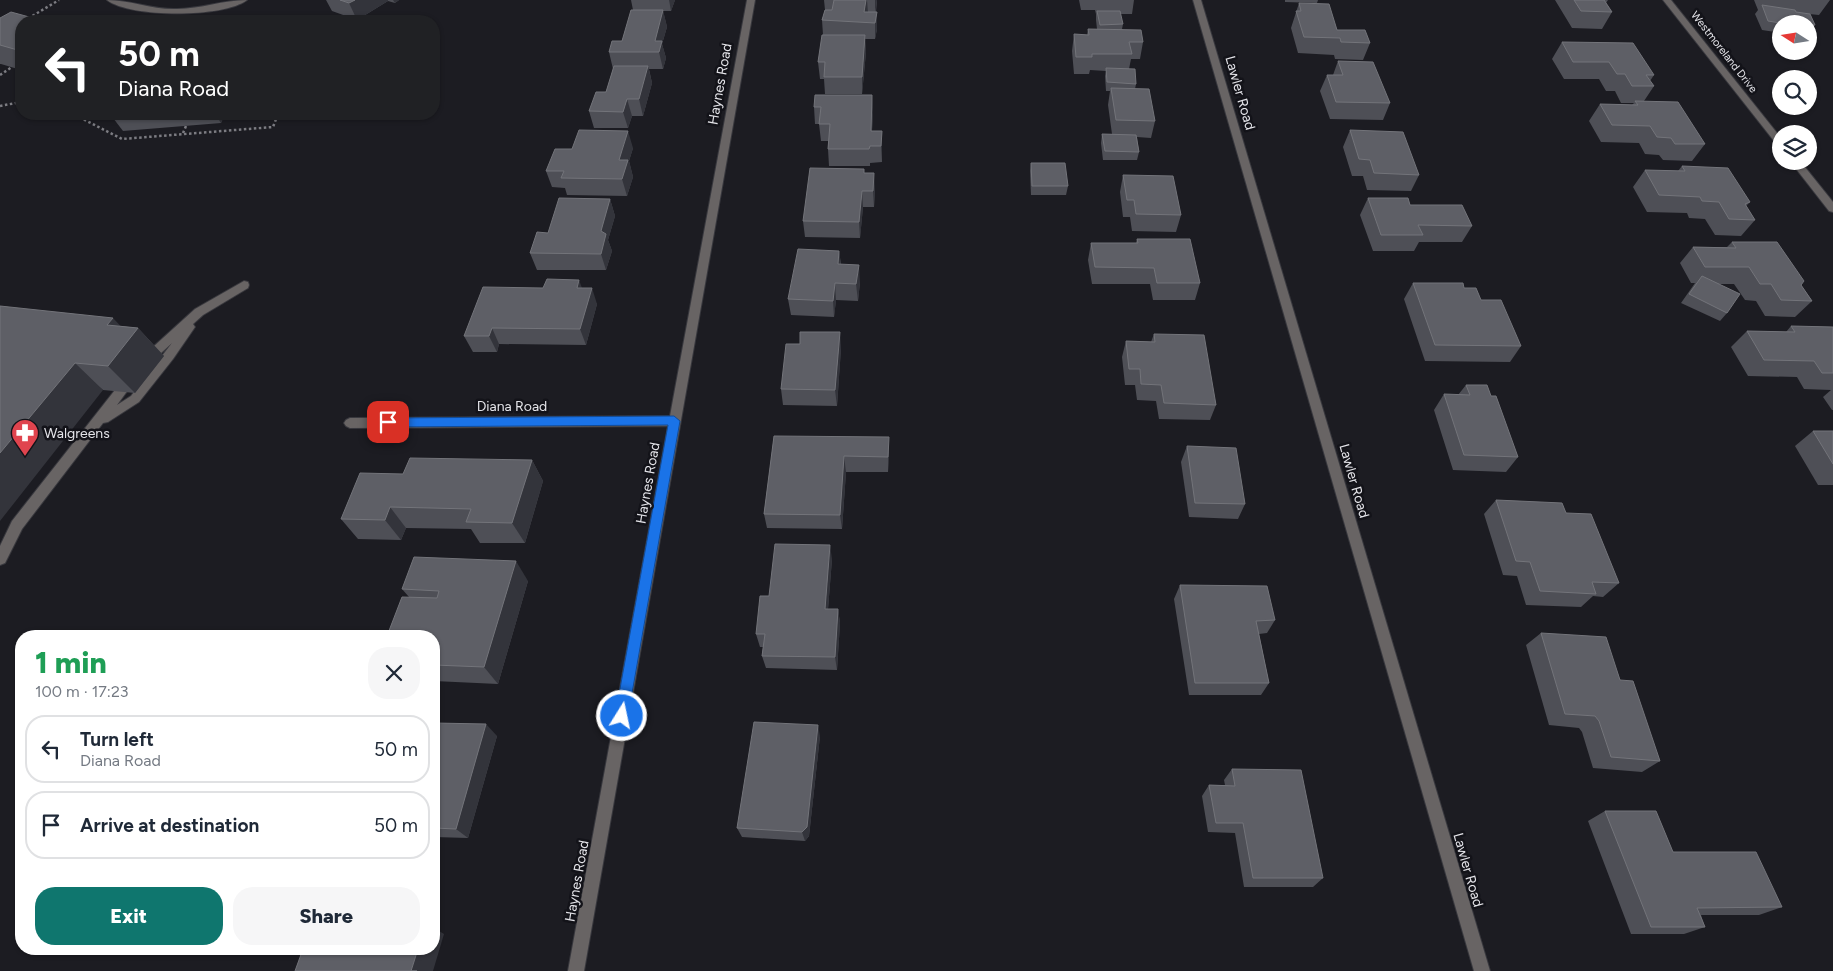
<!DOCTYPE html>
<html lang="en">
<head>
<meta charset="utf-8">
<style>
	body { margin:0; font-family:Figtree,sans-serif; background:#f6f6f7; color:#1f2937; height:100vh; display:flex; flex-direction:column; font-size:19px; white-space:nowrap }
	* { box-sizing:border-box; margin:0 }
	p { font-size:16px; color:#747a83 }
	.icon { flex:none; width:28px; height:28px; fill:none; stroke:currentColor; stroke-width:2; stroke-linecap:round; stroke-linejoin:round }
	.map { position:relative; flex:1; overflow:hidden }
	.sheet { position:absolute; left:15px; top:630px; width:425px; height:325px; display:flex; flex-direction:column; background:#fff; border-radius:20px; box-shadow:0 1px 4px #0004 }
	.sheet>* { flex:none }
	.guide { position:absolute; left:15px; top:15px; width:425px; height:105px; border-radius:20px; box-shadow:0 1px 4px #0004; background:#202124; color:#fff; overflow:hidden }
	.needle { width:32px; rotate:282deg }
	.buttons { position:absolute; left:1772px; top:15px; display:grid; gap:10px }
	.buttons a { display:grid; place-items:center; width:45px; height:45px; border-radius:50%; background:#fff; box-shadow:0 1px 4px #0004; font-size:25px }
	.pin { position:absolute; display:grid; place-items:center; width:42px; height:42px; color:#fff; margin:-21px; border-radius:10px; box-shadow:0 2px 8px #0006 }
	.me { position:absolute; width:55px; margin:-28px; rotate:10deg; stroke-linejoin:round; filter:drop-shadow(0 0 4px #0008) }
	.turn { display:flex; align-items:center; gap:18px; height:105px; padding:0 20px; font-size:22px }
	.turn .icon { width:65px; height:65px; stroke-width:2.5 }
	.turn b { display:block; font-size:35px; line-height:42px }
	.round { display:grid; place-items:center; flex:none; width:52px; height:52px; border-radius:20px; background:#f6f6f7 }
	.overview { display:flex; align-items:center; justify-content:space-between; height:85px; padding:0 20px }
	h1 { font-size:30px; font-weight:800; line-height:38px; color:#1e9e55 }
	.primary-button { display:flex; gap:10px; margin-top:auto; padding:10px 20px }
	.primary-button a { flex:1; height:58px; border-radius:20px; background:#0f766e; color:#fff; font-size:20px; font-weight:800; line-height:58px; text-align:center }
	.primary-button a+a { background:#f6f6f7; color:#1f2937 }
	ul { padding:0; list-style:none }
	li { display:flex; align-items:center; gap:15px; height:68px; margin:0 10px 8px; padding:0 10px; border:2px solid #e0e1e3; border-radius:20px }
	li div { flex:1 }
	li b { display:block; font-size:19px }
	li em { font-style:normal }
	.map>svg:first-child { display:block }
</style>
</head>
<body>
<div class="map">
<svg width="1833" height="971" viewBox="0 0 1833 971">
	<rect width="100%" height="100%" fill="#1c1c22"/>
	<g fill="none" stroke-linecap="round" stroke-linejoin="round">
		<defs>
			<polygon id="service" points="244,281 248,282 249,285 248,288 203,315 193,324 195,327 173,359 139,402 108,422 103,423 22,529 5,563 0,565 0,546 12,521 126,376 134,376 136,379 117,405 131,396 172,343 150,363 142,363 140,360 142,357 195,309"/>
			<g id="minor">
				<path d="M107 0C130 0 153 10 177 9 201 9 223 0 247 0 224 18 130 18 107 0Z"/>
				<polygon points="747,0 755,0 584,971 568,971 668,426 350,428 346,426 344,423 346,420 350,418 670,416"/>
				<polygon points="1193,0 1201,0 1490,971 1474,971"/>
				<polygon points="1663,0 1671,0 1781,138 1781,147 1778,146"/>
				<polygon points="1790,161 1800,161 1833,202 1833,212 1829,211"/>
			</g>
		</defs>
		<use href="#service" stroke="#38383e" stroke-width="2"/>
		<use href="#minor" stroke="#38383e" stroke-width="2"/>
		<g stroke="#7c7c82" stroke-width="2.5" stroke-dasharray="2.5 2.5" stroke-linecap="butt">
			<polyline points="24,21 59,0"/>
			<polyline points="0,75 12,67"/>
			<polyline points="0,106 21,102"/>
			<polyline points="78,114 77,116 122,139 273,127 278,114"/>
			<polyline points="183,133 186,126"/>
		</g>
		<use href="#service" fill="#686464" fill-rule="evenodd"/>
		<use href="#minor" fill="#686464" fill-rule="evenodd"/>
	</g>
	<g fill="#4e4f56">
		<polygon points="326,0 399,0 395,3 388,1 357,20 332,11"/>
		<polygon points="631,0 675,0 671,11 663,11 667,27 662,44 666,58 663,69 649,69 652,83 643,116 632,116 628,128 594,128 589,111 606,92 613,69 609,52 622,41 633,10"/>
		<polygon points="824,0 877,0 876,12 877,12 877,29 875,39 865,39 866,52 862,94 825,94 824,79 820,79 818,62 823,35 822,20 825,10"/>
		<polygon points="1079,0 1134,0 1132,14 1120,14 1123,24 1122,29 1143,42 1140,59 1131,59 1129,69 1136,84 1135,89 1155,121 1151,138 1137,137 1139,152 1137,160 1103,160 1101,143 1102,134 1112,134 1108,105 1110,91 1106,91 1105,76 1106,71 1090,70 1089,74 1074,74 1072,51 1074,34 1087,35 1088,29 1097,29 1096,20 1096,14 1095,10 1081,10"/>
		<polygon points="1285,0 1318,0 1317,3 1285,2"/>
		<polygon points="1555,0 1608,0 1606,3 1612,12 1602,29 1572,28"/>
		<polygon points="1754,0 1830,0 1819,15 1809,14 1815,25 1809,34 1809,24 1781,24 1781,33 1762,30 1755,14 1758,10"/>
		<polygon points="1299,3 1337,30 1370,43 1363,60 1335,59 1334,55 1298,53 1291,28"/>
		<polygon points="0,18 21,21 21,70 1,64 0,64"/>
		<polygon points="1562,42 1654,75 1650,81 1654,86 1644,101 1705,144 1692,161 1663,160 1659,155 1645,154 1639,143 1601,142 1589,121 1600,104 1632,105 1634,103 1621,103 1615,91 1606,91 1599,79 1564,79 1552,59"/>
		<polygon points="1338,61 1390,103 1383,120 1330,119 1320,91 1327,75 1333,75"/>
		<polygon points="872,95 873,112 872,131 882,131 882,162 870,163 870,166 829,166 828,149 828,141 821,141 819,124 815,124 814,107"/>
		<polygon points="110,114 225,114 221,123 123,131"/>
		<polygon points="1350,130 1419,175 1411,191 1367,190 1363,176 1352,176 1343,147"/>
		<polygon points="633,148 629,161 633,177 627,196 567,195 565,188 552,187 546,171"/>
		<polygon points="1031,163 1068,186 1066,195 1031,195 1030,171"/>
		<polygon points="1682,166 1750,202 1746,206 1755,220 1741,236 1715,235 1705,219 1689,218 1687,213 1647,212 1633,187 1645,170 1678,171"/>
		<polygon points="864,173 875,189 874,207 863,207 860,238 805,237 803,221"/>
		<polygon points="1123,175 1181,215 1176,232 1132,231 1130,217 1123,217 1120,192"/>
		<polygon points="1368,198 1410,205 1472,226 1462,242 1419,242 1414,251 1373,251 1360,215"/>
		<polygon points="610,199 615,216 608,240 612,251 606,270 537,270 530,253 548,233"/>
		<polygon points="1137,239 1200,283 1195,300 1153,300 1150,284 1092,284 1088,260 1091,243 1136,243"/>
		<polygon points="1732,242 1801,285 1812,301 1795,317 1765,316 1756,301 1745,300 1734,284 1718,284 1727,313 1720,321 1681,303 1695,283 1691,283 1680,263 1693,247 1727,247"/>
		<polygon points="839,251 841,264 860,282 858,301 836,300 834,317 791,315 788,299"/>
		<polygon points="1413,283 1464,288 1481,300 1521,346 1510,362 1425,361 1404,299"/>
		<polygon points="543,288 582,288 597,304 586,345 499,344 497,352 473,352 464,336"/>
		<polygon points="0,306 121,326 138,328 164,356 135,393 103,390"/>
		<polygon points="1791,326 1833,327 1833,410 1832,410 1823,397 1831,390 1804,389 1797,377 1748,376 1731,347 1747,331 1786,332"/>
		<polygon points="1154,334 1216,405 1210,420 1159,419 1156,401 1137,400 1135,385 1125,385 1122,357 1126,341 1151,342"/>
		<polygon points="841,348 837,406 783,405 781,389"/>
		<polygon points="1466,385 1491,396 1518,457 1506,472 1453,470 1434,410 1444,394 1458,395"/>
		<polygon points="1813,431 1833,431 1833,485 1818,485 1795,446"/>
		<polygon points="774,436 889,452 888,472 846,472 842,529 767,528 764,514"/>
		<polygon points="1187,446 1245,504 1238,519 1189,517 1181,462"/>
		<polygon points="532,460 543,481 525,543 480,543 471,529 406,528 401,540 358,539 341,519 403,474"/>
		<polygon points="1496,500 1566,513 1619,583 1603,597 1593,596 1581,607 1526,605 1517,576 1503,575 1484,514"/>
		<polygon points="832,559 828,609 838,609 840,623 837,670 766,668 762,656 763,647 760,647 756,634 769,596"/>
		<polygon points="528,581 498,684 434,681 434,636 409,597 402,589"/>
		<polygon points="1180,585 1275,620 1267,633 1259,634 1269,683 1261,695 1189,695 1174,599"/>
		<polygon points="1541,633 1620,680 1660,761 1642,772 1593,768 1582,732 1579,728 1549,725 1526,645"/>
		<polygon points="434,723 497,736 468,838 434,837"/>
		<polygon points="820,736 809,836 805,841 742,837 737,828"/>
		<polygon points="1232,769 1323,878 1313,887 1244,887 1235,833 1208,832 1202,796 1209,785 1225,785 1224,780"/>
		<polygon points="1605,811 1673,852 1782,907 1759,915 1701,915 1705,927 1684,934 1631,934 1588,821"/>
	</g>
	<g fill="#33343b">
		<polygon points="355,0 388,0 388,1 357,20 349,3"/>
		<polygon points="393,0 399,0 395,3"/>
		<polygon points="669,0 675,0 671,11"/>
		<polygon points="866,0 867,0 868,13 864,12"/>
		<polygon points="875,0 877,0 875,14"/>
		<polygon points="663,10 667,27 662,44 666,58 663,69 659,52 655,41"/>
		<polygon points="877,12 877,29 875,39 875,23"/>
		<polygon points="865,35 866,52 862,94 862,77"/>
		<polygon points="648,66 652,83 643,116 639,99"/>
		<polygon points="872,95 873,112 871,148 871,131"/>
		<polygon points="627,99 632,116 628,128 623,112"/>
		<polygon points="215,114 225,114 221,123"/>
		<polygon points="628,131 633,148 629,161 633,177 627,196 622,179 619,160"/>
		<polygon points="882,131 882,162 881,146"/>
		<polygon points="874,173 875,189 874,207 873,191"/>
		<polygon points="862,191 863,207 860,238 859,222"/>
		<polygon points="610,199 615,216 608,240 612,251 606,270 601,254 601,231"/>
		<polygon points="839,251 841,267 838,264"/>
		<polygon points="859,265 860,282 858,301 856,284"/>
		<polygon points="579,280 585,296 577,288"/>
		<polygon points="835,283 836,300 834,317 833,301"/>
		<polygon points="592,288 597,304 586,345 580,329"/>
		<polygon points="113,318 131,337 138,328 164,356 135,393 108,366 107,325"/>
		<polygon points="492,328 499,344 497,352 489,336"/>
		<polygon points="840,332 841,348 837,406 835,390"/>
		<polygon points="75,363 103,390 0,521 0,453"/>
		<polygon points="889,437 889,452 888,472 888,457"/>
		<polygon points="844,456 846,472 842,529 840,515"/>
		<polygon points="532,460 543,481 525,543 512,523"/>
		<polygon points="390,507 406,528 401,540 385,520"/>
		<polygon points="830,545 832,559 827,622 825,609"/>
		<polygon points="516,561 528,581 498,684 484,667"/>
		<polygon points="838,609 840,623 837,670 835,657"/>
		<polygon points="486,724 497,736 468,838 456,829"/>
		<polygon points="818,725 820,736 809,836 805,841 802,832"/>
		<polygon points="434,928 444,934 433,971 411,971 418,949 434,949"/>
	</g>
	<g fill="#5e5f66" stroke="#73747a">
		<polygon points="340,0 355,0 349,3"/>
		<polygon points="834,0 866,0 864,12 877,12 875,23 822,20 825,10 832,10"/>
		<polygon points="1574,0 1604,0 1612,12 1581,11"/>
		<polygon points="1299,3 1329,4 1337,30 1365,30 1370,43 1341,42 1340,38 1304,37 1296,11 1301,11"/>
		<polygon points="1762,5 1795,10 1796,12 1810,14 1815,25 1809,24 1786,24 1768,21"/>
		<polygon points="631,10 663,10 655,41 662,41 659,52 609,52 612,41 622,41"/>
		<polygon points="1097,11 1120,11 1123,24 1100,25"/>
		<polygon points="11,12 44,21 21,21 21,51 0,45 0,18"/>
		<polygon points="1088,29 1141,30 1143,42 1129,42 1132,54 1092,54 1092,57 1076,57 1074,34 1089,35"/>
		<polygon points="822,35 865,35 862,77 824,77 825,62 818,62"/>
		<polygon points="1562,42 1633,43 1654,75 1646,75 1654,86 1632,86 1625,74 1617,74 1609,62 1573,62"/>
		<polygon points="1338,61 1373,62 1390,103 1336,102 1327,75 1343,75"/>
		<polygon points="614,66 648,66 639,99 627,99 623,112 589,111 596,92 606,92"/>
		<polygon points="1106,68 1135,69 1136,84 1107,82"/>
		<polygon points="1111,88 1149,89 1155,121 1116,120"/>
		<polygon points="815,95 872,95 871,131 882,131 881,146 870,146 869,149 828,149 830,124 819,124 821,107 814,107"/>
		<polygon points="1635,101 1678,102 1705,144 1675,144 1671,138 1657,137 1650,126 1612,125 1600,104 1638,105"/>
		<polygon points="579,130 628,131 619,160 628,160 622,179 561,178 564,171 546,171 555,149 572,149"/>
		<polygon points="1350,130 1403,132 1419,175 1374,173 1370,160 1359,159"/>
		<polygon points="1102,134 1136,135 1139,152 1105,151"/>
		<polygon points="1031,163 1065,163 1068,186 1032,186"/>
		<polygon points="1682,166 1728,168 1750,202 1745,204 1755,220 1729,219 1719,202 1702,201 1700,197 1659,195 1645,170 1685,171"/>
		<polygon points="810,168 864,169 864,173 874,173 873,191 862,191 859,222 803,221"/>
		<polygon points="1123,175 1173,176 1181,215 1136,214 1134,200 1127,200"/>
		<polygon points="559,198 610,199 601,231 606,234 601,254 530,253 537,232 548,233"/>
		<polygon points="1368,198 1408,198 1410,205 1462,205 1472,226 1418,225 1423,235 1381,235"/>
		<polygon points="1137,239 1190,239 1200,283 1157,283 1154,268 1095,267 1091,243 1138,243"/>
		<polygon points="1732,242 1777,242 1804,281 1801,285 1812,301 1781,300 1771,284 1760,284 1749,267 1705,267 1693,247 1736,248"/>
		<polygon points="798,249 839,251 838,264 859,265 856,284 835,283 833,301 788,299"/>
		<polygon points="1702,276 1740,294 1727,313 1689,294"/>
		<polygon points="547,279 579,280 577,288 592,288 580,329 492,328 489,336 464,336 483,287 543,288"/>
		<polygon points="1413,283 1463,283 1464,288 1476,288 1481,300 1501,300 1521,346 1435,345"/>
		<polygon points="0,306 113,318 107,325 138,328 108,366 75,363 0,453"/>
		<polygon points="1791,326 1833,327 1833,373 1822,373 1814,361 1764,360 1747,331 1795,332"/>
		<polygon points="800,332 840,332 835,390 781,389 786,344 800,344"/>
		<polygon points="1154,334 1204,335 1216,405 1164,403 1161,385 1141,384 1140,369 1129,369 1126,341 1155,342"/>
		<polygon points="1466,385 1487,385 1491,396 1496,396 1518,457 1464,455 1444,394 1470,395"/>
		<polygon points="1813,431 1833,431 1833,464"/>
		<polygon points="774,436 889,437 888,457 844,456 840,515 764,514"/>
		<polygon points="1187,446 1236,448 1245,504 1195,503"/>
		<polygon points="410,458 532,460 512,523 466,522 471,509 390,507 385,520 341,519 360,473 403,474"/>
		<polygon points="1496,500 1562,503 1566,513 1591,514 1619,583 1592,582 1596,594 1540,591 1530,562 1516,561"/>
		<polygon points="775,544 830,545 825,609 838,609 835,657 762,656 765,634 756,634 760,596 769,596"/>
		<polygon points="414,557 516,561 484,667 434,665 434,636 387,636 402,597 437,598 439,591 402,589"/>
		<polygon points="1180,585 1267,586 1275,620 1256,621 1269,683 1195,683"/>
		<polygon points="1541,633 1606,637 1620,680 1633,681 1660,761 1611,757 1599,721 1595,716 1565,714"/>
		<polygon points="754,722 818,725 807,827 802,832 737,828"/>
		<polygon points="434,723 486,724 456,829 434,828"/>
		<polygon points="1232,769 1301,770 1323,878 1253,878 1243,823 1216,823 1209,785 1235,786"/>
		<polygon points="1605,811 1656,811 1673,852 1756,852 1782,907 1697,908 1705,927 1651,927"/>
		<polygon points="303,949 418,949 411,971 417,971 295,971"/>
	</g>
	<polygon fill="#1a73e8" stroke="#114b97" points="674,416 680,421 628,716 626,720 622,722 617,720 615,716 668,425 388,427 383,422 388,418"/>
	<defs>
		<symbol id="pharmacy-pin" viewBox="-11 -11 22 30"><path d="M0 17L-7.5 6A9.5 9.5 0 1 1 7.5 6Z" fill="#e0444e" stroke="#131319"/><path d="M-2-6h4v4h4v4h-4v4h-4v-4h-4v-4h4Z" fill="#fff"/></symbol>
	</defs>
	<g fill-rule="evenodd">
		<use href="#pharmacy-pin" x="9" y="417" width="32" height="43"/>
	</g>
	<g text-anchor="middle" dominant-baseline="central" stroke-width="5" stroke-linejoin="round" paint-order="stroke">
		<g font-size="11" fill="#e4e4e9" stroke="#131319">
			<text transform="translate(1724 52) rotate(52)">Westmoreland Drive</text>
		</g>
		<g font-size="14" fill="#e4e4e9" stroke="#131319">
			<text transform="translate(720 84) rotate(-80)">Haynes Road</text>
			<text transform="translate(1240 93) rotate(74)">Lawler Road</text>
			<text x="512" y="406">Diana Road</text>
			<text transform="translate(1354 481) rotate(74)">Lawler Road</text>
			<text transform="translate(648 483) rotate(-80)">Haynes Road</text>
			<text transform="translate(1468 870) rotate(74)">Lawler Road</text>
			<text transform="translate(577 881) rotate(-80)">Haynes Road</text>
		</g>
		<g font-size="14" fill="#e4e4e9" stroke="#131319" text-anchor="start">
			<text x="44" y="433">Walgreens</text>
		</g>
	</g>
</svg>
<div class="buttons">
<a><svg class="needle" viewBox="-14 -14 28 28"><path d="M0-13l5 13h-10z" fill="#e53935"/><path d="M0 13l5-13h-10z" fill="#747a83"/></svg></a>
<a><svg class="icon" aria-label="search" viewBox="0 0 24 24"><circle cx="10" cy="10" r="6"/><path d="M15 15l6 6"/></svg></a>
<a><svg class="icon" aria-label="layers" viewBox="0 0 24 24"><path d="M12 4l9 5-9 5-9-5zM3 14l9 5 9-5"/></svg></a>
</div>
<div class="pin" style="left:388px;top:422px;background:#d93025"><svg class="icon" aria-label="arrive" viewBox="0 0 24 24"><path d="M6 21V4h12l-3 4 3 4H6"/></svg></div>
<svg class="me" style="left:622px;top:716px" viewBox="-20 -20 40 40"><circle r="17" fill="#1a73e8" stroke="#fff" stroke-width="3"/><path d="M0-11L8 9 0 5-8 9z" fill="#fff"/></svg>
<div class="guide">
<div class="turn"><svg class="icon" aria-label="left" viewBox="0 0 24 24"><path d="M17 20v-9H6M10 6l-5 5 5 5"/></svg><div><b>50 m</b>Diana Road</div></div>
</div>
<section class="sheet">
<div class="overview"><div><h1>1 min</h1><p>100 m · 17:23</p></div><a class="round"><svg class="icon" aria-label="close" viewBox="0 0 24 24"><path d="M6 6l12 12M18 6L6 18"/></svg></a></div>
<ul>
<li><svg class="icon" aria-label="left" viewBox="0 0 24 24"><path d="M17 20v-9H6M10 6l-5 5 5 5"/></svg><div><b>Turn left</b><p>Diana Road</p></div><em>50 m</em></li>
<li><svg class="icon" aria-label="arrive" viewBox="0 0 24 24"><path d="M6 21V4h12l-3 4 3 4H6"/></svg><div><b>Arrive at destination</b></div><em>50 m</em></li>
</ul>
<div class="primary-button"><a>Exit</a><a>Share</a></div>
</section>
</div>
</body>
</html>
